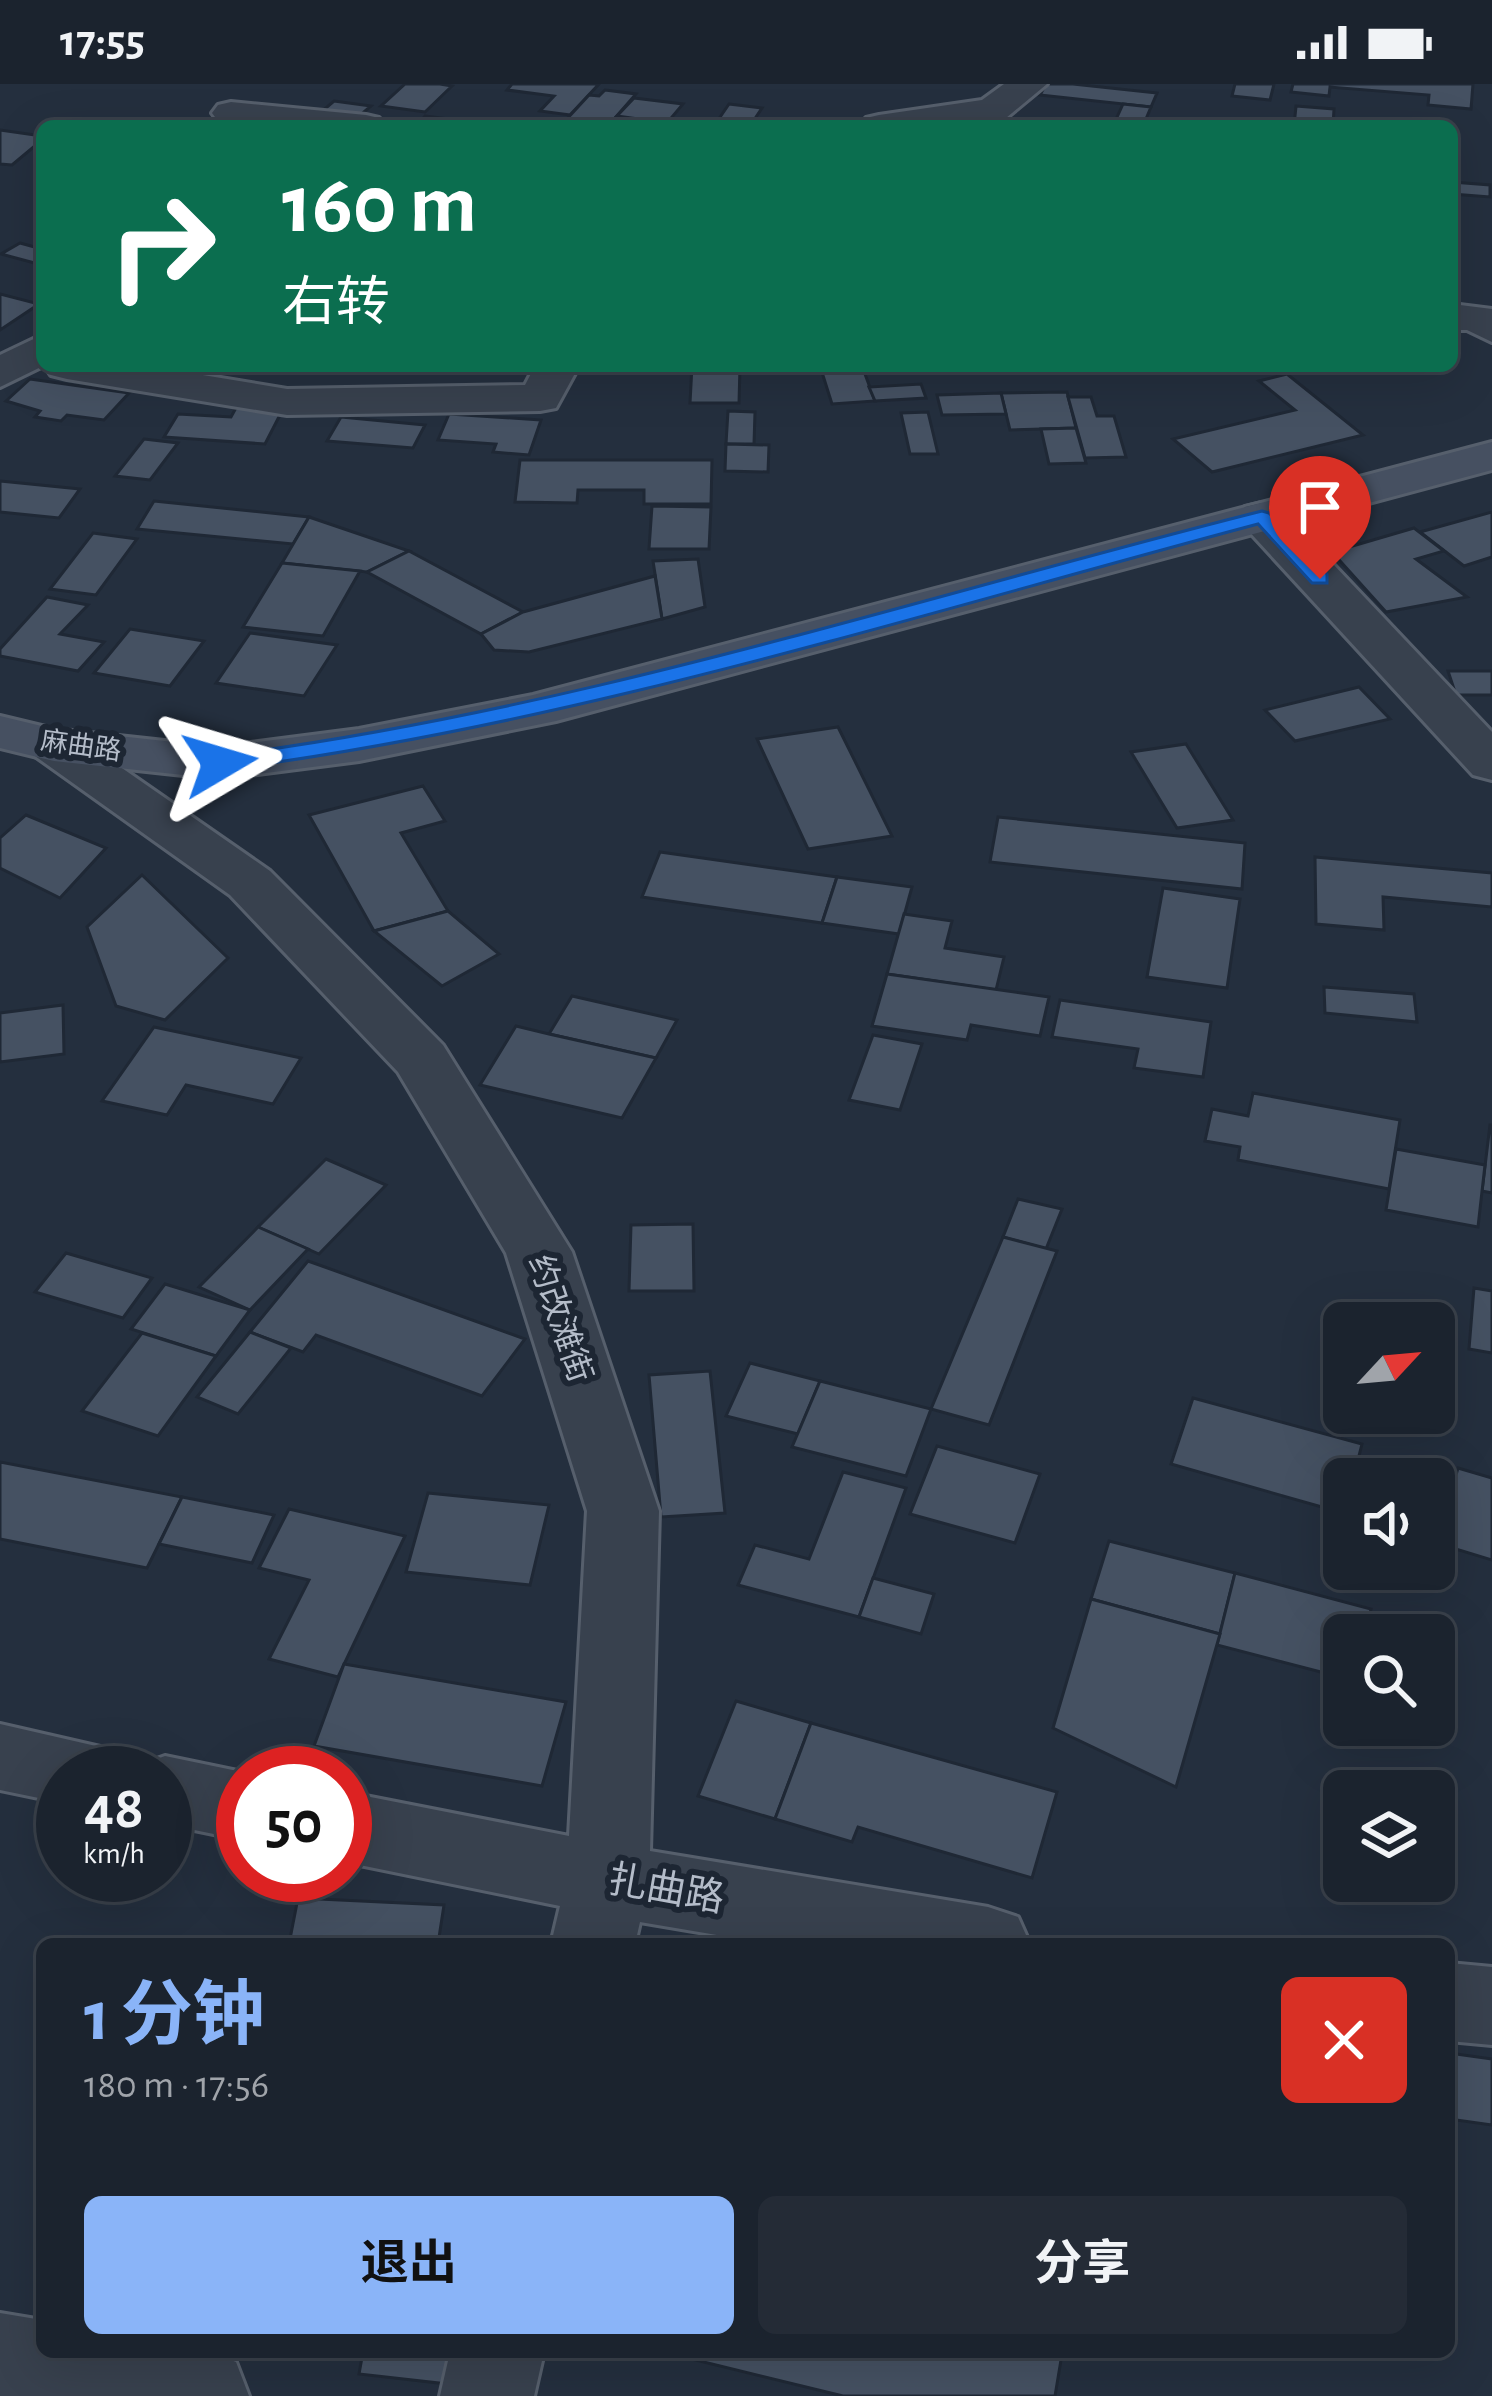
<!DOCTYPE html>
<html lang="zh">
<head>
<meta charset="utf-8">
<style>
	body { margin:0; font-family:"Alegreya Sans","Noto Sans SC",sans-serif; background:#242b36; color:#f1f3f6; height:100vh; display:flex; flex-direction:column; font-size:45px; white-space:nowrap }
	* { box-sizing:border-box; margin:0 }
	p { font-size:39px; color:#a0a4aa }
	.icon { flex:none; width:66px; height:66px; fill:none; stroke:currentColor; stroke-width:2; stroke-linecap:round; stroke-linejoin:round }
	.map { position:relative; flex:1; overflow:hidden }
	.side { position:absolute; left:36px; top:1854px; width:1419px; height:420px; display:flex; flex-direction:column; background:#1b232e; border-radius:18px; box-shadow:0 12px 48px #0002,0 0 0 3px #39404a }
	.side>* { flex:none }
	.banner { position:absolute; left:36px; top:36px; width:1422px; height:252px; border-radius:18px; box-shadow:0 12px 48px #0002,0 0 0 3px #39404a; background:#0b6e4f; color:#fff; overflow:hidden }
	.needle { width:78px; rotate:64deg }
	.fabs { position:absolute; left:1323px; top:1218px; display:grid; gap:24px }
	.fabs a { display:grid; place-items:center; width:132px; height:132px; border-radius:18px; background:#1b232e; box-shadow:0 12px 48px #0002,0 0 0 3px #39404a; font-size:60px }
	.speed { position:absolute; left:36px; top:1662px; display:flex; gap:24px; font-size:60px; font-weight:700; text-align:center }
	.speed>* { display:grid; place-content:center; width:156px; height:156px; border-radius:50%; background:#1b232e; box-shadow:0 12px 48px #0002,0 0 0 3px #39404a; line-height:1 }
	.speed small { font-size:30px; font-weight:400 }
	.speed .limit { border:18px solid #d22; background:#fff; color:#111 }
	.pin { position:absolute; display:grid; place-items:center; width:102px; height:102px; color:#fff; margin:-123px -51px; border-radius:50% 50% 50% 0; rotate:-45deg; box-shadow:0 0 12px #0007 }
	.pin .icon { rotate:45deg }
	.me { position:absolute; width:132px; margin:-66px; rotate:83deg; stroke-linejoin:round; filter:drop-shadow(0 0 9px #0008) }
	.turn { display:flex; align-items:center; gap:42px; height:252px; padding:0 48px; font-size:54px }
	.turn .icon { width:156px; height:156px; stroke-width:2.5 }
	.turn b { display:block; font-size:84px; line-height:102px }
	.round { display:grid; place-items:center; flex:none; width:126px; height:126px; border-radius:18px; background:#242b36 }
	.summary { display:flex; align-items:center; justify-content:space-between; height:204px; padding:0 48px }
	h1 { font-size:72px; font-weight:700; line-height:90px; color:#8ab4f8 }
	.primary-button { display:flex; gap:24px; margin-top:auto; padding:24px 48px }
	.primary-button a { flex:1; height:138px; border-radius:18px; background:#8ab4f8; color:#111; font-size:48px; font-weight:700; line-height:138px; text-align:center }
	.primary-button a+a { background:#242b36; color:#f1f3f6 }
	.status { display:flex; justify-content:space-between; align-items:center; height:84px; padding:0 60px; background:#1b232e; direction:ltr }
	.status svg { height:33px; fill:currentColor }
	.map>svg:first-child { display:block }
</style>
</head>
<body>
<div class="status"><b>17:55</b><svg viewBox="0 0 49 12"><path d="M0 12V9h3v3zM5 12V6h3v6zM10 12V3h3v9zM15 12V0h3v12zM26 1h20v11H26zM47 4h2v5h-2z"/></svg></div>
<div class="map">
<svg width="1492" height="2312" viewBox="0 0 1492 2312">
	<rect width="100%" height="100%" fill="#242f3e"/>
	<g fill="#455162" stroke="#1f2835" stroke-width="3">
		<polygon points="405,0 440,0 452,2 425,28 381,22"/>
		<polygon points="512,0 599,0 570,31 540,27 554,12 507,6"/>
		<polygon points="1046,0 1073,0 1157,9 1151,23 1040,11"/>
		<polygon points="1235,0 1274,0 1270,16 1232,12"/>
		<polygon points="1293,0 1473,0 1471,25 1428,21 1429,11 1330,3 1329,12 1291,8"/>
		<polygon points="605,6 636,10 608,42 565,37 589,11 599,12"/>
		<polygon points="634,14 683,20 667,39 617,32"/>
		<polygon points="334,17 371,22 357,34 320,29"/>
		<polygon points="729,20 762,24 750,42 714,42"/>
		<polygon points="1123,20 1151,23 1143,42 1113,42"/>
		<polygon points="1296,22 1334,25 1333,42 1294,42"/>
		<polygon points="425,32 487,40 416,42"/>
		<polygon points="0,46 42,52 42,56 12,81 0,80"/>
		<polygon points="1452,98 1490,101 1490,113 1452,110"/>
		<polygon points="20,159 42,165 42,181 1,170"/>
		<polygon points="0,210 39,220 0,246"/>
		<polygon points="692,282 740,282 739,319 690,319"/>
		<polygon points="820,282 862,282 875,317 832,320"/>
		<polygon points="1287,290 1363,351 1212,388 1173,355 1295,326 1259,297"/>
		<polygon points="30,295 129,309 104,336 67,331 61,337 35,333 40,327 6,317"/>
		<polygon points="921,300 926,314 875,317 869,303"/>
		<polygon points="1067,308 1076,344 1010,346 1001,309"/>
		<polygon points="1001,309 1006,330 942,331 937,311"/>
		<polygon points="1068,313 1091,313 1097,332 1114,332 1126,373 1085,374"/>
		<polygon points="237,322 283,325 265,360 164,353 178,330 231,333"/>
		<polygon points="728,327 755,328 754,360 726,360"/>
		<polygon points="928,328 938,370 910,370 901,329"/>
		<polygon points="449,330 541,336 529,371 493,368 496,360 438,356"/>
		<polygon points="341,333 425,341 413,364 327,357"/>
		<polygon points="1076,344 1086,379 1049,380 1041,345"/>
		<polygon points="144,355 178,359 150,396 115,392"/>
		<polygon points="726,360 769,361 768,388 725,387"/>
		<polygon points="520,376 712,376 711,420 644,420 644,406 578,406 577,419 515,418"/>
		<polygon points="0,397 80,405 59,434 0,428"/>
		<polygon points="154,417 309,433 293,460 137,445"/>
		<polygon points="652,422 711,423 709,465 649,465"/>
		<polygon points="1492,428 1492,473 1464,482 1420,448"/>
		<polygon points="309,433 409,467 367,488 282,479"/>
		<polygon points="1414,444 1444,467 1416,475 1467,513 1386,528 1332,468"/>
		<polygon points="93,449 137,455 96,511 50,505"/>
		<polygon points="409,467 523,528 481,550 367,488"/>
		<polygon points="698,475 705,523 662,535 653,477"/>
		<polygon points="282,479 360,487 323,552 243,543"/>
		<polygon points="655,492 662,535 529,568 494,566 481,550 523,528"/>
		<polygon points="47,513 88,521 60,550 104,558 78,587 0,572 0,565"/>
		<polygon points="130,545 204,557 170,602 94,589"/>
		<polygon points="250,549 337,561 304,612 216,599"/>
		<polygon points="1448,587 1492,587 1492,611 1456,611"/>
		<polygon points="1359,603 1390,635 1295,657 1265,626"/>
		<polygon points="838,643 892,752 808,765 757,655"/>
		<polygon points="1186,660 1233,736 1177,744 1131,668"/>
		<polygon points="423,702 445,737 401,749 448,827 374,847 309,731"/>
		<polygon points="26,731 106,764 60,814 0,784 0,754"/>
		<polygon points="998,733 1245,759 1242,805 990,778"/>
		<polygon points="660,768 837,793 822,839 642,813"/>
		<polygon points="1315,773 1492,789 1492,823 1383,813 1384,846 1316,840"/>
		<polygon points="142,791 228,874 165,936 116,922 87,843"/>
		<polygon points="837,793 912,803 899,850 822,839"/>
		<polygon points="1163,804 1240,815 1227,904 1147,893"/>
		<polygon points="448,827 499,870 442,902 374,847"/>
		<polygon points="904,830 952,837 945,864 1004,873 996,906 887,890"/>
		<polygon points="887,890 1049,913 1040,952 971,941 967,956 872,942"/>
		<polygon points="1324,903 1414,910 1417,938 1325,929"/>
		<polygon points="572,912 677,936 656,974 549,950"/>
		<polygon points="1060,916 1211,938 1203,993 1134,984 1138,965 1052,953"/>
		<polygon points="63,921 64,970 0,978 0,929"/>
		<polygon points="516,942 549,950 656,974 622,1034 480,1001"/>
		<polygon points="154,943 301,974 273,1020 186,1001 167,1031 102,1017"/>
		<polygon points="873,951 922,960 900,1026 849,1016"/>
		<polygon points="1253,1009 1400,1036 1389,1105 1238,1076 1240,1063 1205,1057 1212,1025 1248,1032"/>
		<polygon points="1490,1041 1492,1041 1492,1109 1482,1107"/>
		<polygon points="1396,1065 1485,1081 1478,1143 1386,1126"/>
		<polygon points="326,1075 386,1101 319,1170 258,1143"/>
		<polygon points="1018,1115 1062,1125 1046,1165 1003,1153"/>
		<polygon points="693,1140 694,1207 629,1207 631,1141"/>
		<polygon points="258,1143 308,1165 250,1226 199,1203"/>
		<polygon points="1003,1153 1057,1167 989,1341 931,1325"/>
		<polygon points="66,1169 152,1194 123,1234 35,1208"/>
		<polygon points="308,1177 525,1255 482,1312 316,1251 303,1268 250,1248"/>
		<polygon points="165,1200 250,1226 216,1272 131,1245"/>
		<polygon points="1474,1204 1492,1207 1492,1269 1469,1265"/>
		<polygon points="250,1248 291,1264 238,1330 197,1313"/>
		<polygon points="142,1249 216,1272 158,1352 82,1327"/>
		<polygon points="750,1279 820,1297 798,1350 726,1332"/>
		<polygon points="710,1287 725,1429 661,1433 649,1291"/>
		<polygon points="820,1297 931,1325 906,1392 792,1363"/>
		<polygon points="1193,1314 1362,1360 1353,1395 1344,1395 1343,1429 1171,1380"/>
		<polygon points="937,1362 1040,1390 1015,1459 910,1430"/>
		<polygon points="0,1378 182,1413 147,1484 0,1455"/>
		<polygon points="1458,1384 1492,1394 1492,1476 1436,1459"/>
		<polygon points="843,1388 906,1404 859,1533 738,1501 755,1461 809,1475"/>
		<polygon points="428,1409 549,1421 530,1501 406,1488"/>
		<polygon points="182,1413 274,1431 252,1479 159,1460"/>
		<polygon points="289,1425 405,1452 338,1593 269,1575 309,1496 259,1484"/>
		<polygon points="1109,1457 1235,1489 1220,1550 1091,1515"/>
		<polygon points="1235,1489 1371,1525 1365,1551 1344,1551 1344,1594 1217,1561"/>
		<polygon points="873,1494 934,1510 921,1550 859,1533"/>
		<polygon points="1091,1515 1220,1550 1176,1703 1053,1644"/>
		<polygon points="344,1580 566,1618 542,1702 314,1662"/>
		<polygon points="736,1617 811,1639 775,1735 698,1712"/>
		<polygon points="811,1639 1057,1708 1032,1794 858,1743 852,1758 775,1735"/>
		<polygon points="298,1814 444,1821 438,1860 289,1860"/>
		<polygon points="1449,1969 1492,1975 1492,2041 1449,2035"/>
		<polygon points="363,2268 454,2268 448,2300 359,2290"/>
		<polygon points="663,2268 1028,2268 1061,2276 1055,2312 843,2312"/>
	</g>
	<g fill="none" stroke-linecap="round" stroke-linejoin="round">
		<defs>
			<g id="minor">
				<polygon points="1004,0 1047,0 1006,34 993,37 860,42 866,34 879,31 982,16"/>
				<polygon points="231,18 366,31 379,34 385,42 248,42 218,37 212,29 218,21"/>
				<polygon points="1452,220 1492,225 1492,258 1467,246 1452,246"/>
				<polygon points="42,251 43,282 0,303 0,271"/>
				<polygon points="45,282 148,282 287,305 525,301 535,282 579,282 556,324 540,327 287,331 67,295 51,291"/>
				<polygon points="1262,419 1279,423 1492,648 1492,696 1473,691 1245,443 1238,433 1245,423"/>
				<polygon points="54,645 73,650 270,787 443,961 572,1168 659,1427 650,1767 988,1823 1018,1833 1030,1860 770,1860 640,1838 635,1860 551,1860 560,1822 345,1778 345,1708 569,1752 587,1427 506,1169 398,988 230,811 35,672 27,661 35,650"/>
				<polygon points="0,1640 109,1665 121,1689 63,1689 63,1719 0,1706"/>
				<polygon points="165,1672 247,1689 243,1689 243,1756 165,1740 165,1689 133,1689 137,1682"/>
				<polygon points="1449,1879 1492,1883 1492,1961 1449,1957"/>
				<polygon points="0,2229 42,2236 42,2268 210,2268 236,2278 249,2312 0,2312"/>
				<polygon points="450,2268 544,2268 534,2312 440,2312"/>
			</g>
			<polygon id="secondary" points="1492,358 1492,386 556,637 359,677 220,695 54,677 0,664 0,632 54,645 220,663 359,645 533,611"/>
		</defs>
		<use href="#minor" stroke="#565f6c" stroke-width="6"/>
		<use href="#secondary" stroke="#565f6c" stroke-width="6"/>
		<use href="#minor" fill="#38414e" fill-rule="evenodd"/>
		<use href="#secondary" fill="#465061" fill-rule="evenodd"/>
	</g>
	<path fill="#1a73e8" stroke="#114b97" stroke-width="3" d="M1262 427 1269 429 1327 490V499H1312L1258 440C915 531 573 641 220 686L208 679 220 672C575 627 916 514 1262 427Z"/>
	<g text-anchor="middle" dominant-baseline="central" stroke-width="12" stroke-linejoin="round" paint-order="stroke">
		<g font-size="27" fill="#b4bcc9" stroke="#1d2633">
			<text transform="translate(81 662) rotate(8)">麻曲路</text>
		</g>
		<g font-size="33" fill="#b4bcc9" stroke="#1d2633">
			<text transform="translate(559 1235) rotate(71)">约改滩街</text>
		</g>
		<g font-size="39" fill="#b4bcc9" stroke="#1d2633">
			<text transform="translate(666 1806) rotate(10)">扎曲路</text>
		</g>
	</g>
</svg>
<div class="fabs">
<a><svg class="needle" viewBox="-14 -14 28 28"><path d="M0-13l5 13h-10z" fill="#e53935"/><path d="M0 13l5-13h-10z" fill="#a0a4aa"/></svg></a>
<a><svg class="icon" aria-label="sound" viewBox="0 0 24 24"><path d="M4 9h4l5-4v14l-5-4H4zM17 9q2 3 0 6"/></svg></a>
<a><svg class="icon" aria-label="search" viewBox="0 0 24 24"><circle cx="10" cy="10" r="6"/><path d="M15 15l6 6"/></svg></a>
<a><svg class="icon" aria-label="layers" viewBox="0 0 24 24"><path d="M12 4l9 5-9 5-9-5zM3 14l9 5 9-5"/></svg></a>
</div>
<div class="speed"><div>48<small>km/h</small></div><div class="limit">50</div></div>
<div class="pin" style="left:1320px;top:495px;background:#d93025"><svg class="icon" aria-label="arrive" viewBox="0 0 24 24"><path d="M6 21V4h12l-3 4 3 4H6"/></svg></div>
<svg class="me" style="left:220px;top:679px" viewBox="-20 -20 40 40"><path d="M0-17L14 15 0 8-14 15z" fill="#1a73e8" stroke="#fff" stroke-width="4"/></svg>
<div class="banner">
<div class="turn"><svg class="icon" aria-label="right" viewBox="0 0 24 24"><path d="M7 20v-9h11M14 6l5 5-5 5"/></svg><div><b>160 m</b>右转</div></div>
</div>
<section class="side">
<div class="summary"><div><h1>1 分钟</h1><p>180 m · 17:56</p></div><a class="round" style="background:#d93025;color:#fff"><svg class="icon" aria-label="close" viewBox="0 0 24 24"><path d="M6 6l12 12M18 6L6 18"/></svg></a></div>
<div class="primary-button"><a>退出</a><a>分享</a></div>
</section>
</div>
</body>
</html>
